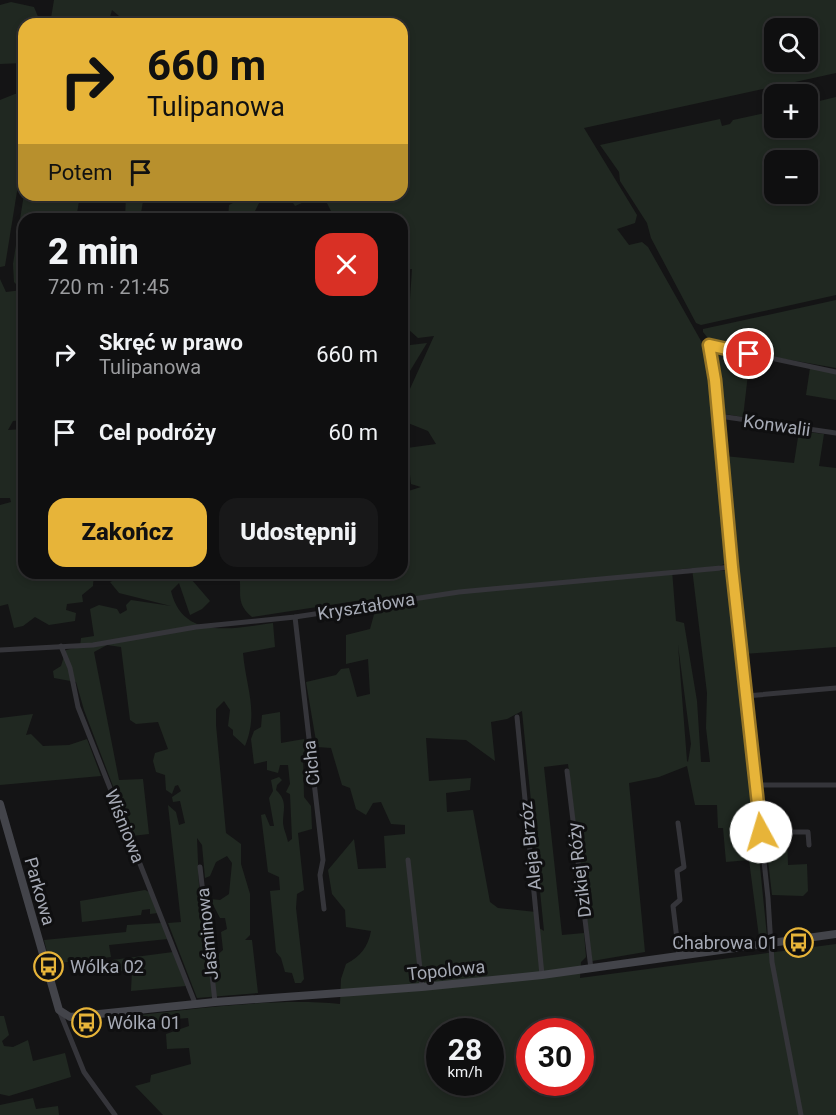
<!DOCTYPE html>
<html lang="pl">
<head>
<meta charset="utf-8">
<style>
	body { margin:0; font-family:Roboto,sans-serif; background:#181819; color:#f1f3f6; height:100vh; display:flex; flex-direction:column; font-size:22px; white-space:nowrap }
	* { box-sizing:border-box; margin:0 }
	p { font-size:20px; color:#9b9c9f }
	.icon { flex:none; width:33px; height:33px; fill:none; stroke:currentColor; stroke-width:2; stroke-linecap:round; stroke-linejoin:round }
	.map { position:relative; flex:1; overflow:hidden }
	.sheet { position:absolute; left:18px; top:213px; width:390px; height:366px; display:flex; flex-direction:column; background:#0f0f10; border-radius:18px; box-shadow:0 3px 9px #0003,0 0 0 2px #2f2f30 }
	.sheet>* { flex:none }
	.guide { position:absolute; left:18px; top:18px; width:390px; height:183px; border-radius:18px; box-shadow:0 3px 9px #0003,0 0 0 2px #2f2f30; background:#e7b439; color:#111; overflow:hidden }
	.fabs { position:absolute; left:764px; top:18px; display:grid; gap:12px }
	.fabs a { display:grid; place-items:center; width:54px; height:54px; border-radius:12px; background:#0f0f10; box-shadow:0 3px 9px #0003,0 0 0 2px #2f2f30; font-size:30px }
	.speed { position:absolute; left:426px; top:1018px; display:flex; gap:12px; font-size:30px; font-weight:700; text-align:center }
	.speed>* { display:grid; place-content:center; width:78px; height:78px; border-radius:50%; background:#0f0f10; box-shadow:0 3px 9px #0003,0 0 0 2px #2f2f30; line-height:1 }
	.speed small { font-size:15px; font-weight:400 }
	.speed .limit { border:9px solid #d22; background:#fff; color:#111 }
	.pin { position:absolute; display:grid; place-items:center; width:51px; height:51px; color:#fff; margin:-26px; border:3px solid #fff; border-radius:50%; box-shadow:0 2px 6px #0007 }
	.me { position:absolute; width:66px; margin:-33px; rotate:354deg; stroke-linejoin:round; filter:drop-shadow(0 0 4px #0008) }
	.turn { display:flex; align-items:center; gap:21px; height:126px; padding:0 30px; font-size:27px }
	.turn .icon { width:78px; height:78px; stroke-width:2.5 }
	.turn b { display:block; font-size:42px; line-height:51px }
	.then { display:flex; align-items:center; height:57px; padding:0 30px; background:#0003; gap:12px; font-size:22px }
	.round { display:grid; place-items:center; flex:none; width:63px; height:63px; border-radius:18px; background:#181819 }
	.headline { display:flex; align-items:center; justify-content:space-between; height:102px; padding:0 30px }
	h1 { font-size:36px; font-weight:800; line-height:45px }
	.action { display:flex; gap:12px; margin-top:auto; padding:12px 30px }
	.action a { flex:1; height:69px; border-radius:18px; background:#e7b439; color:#111; font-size:24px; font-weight:800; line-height:69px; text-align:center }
	.action a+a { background:#181819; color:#f1f3f6 }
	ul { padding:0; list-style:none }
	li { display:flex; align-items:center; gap:18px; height:78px; padding:0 30px }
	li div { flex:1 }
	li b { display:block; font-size:22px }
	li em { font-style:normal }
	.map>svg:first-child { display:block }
</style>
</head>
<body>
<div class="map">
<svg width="836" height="1115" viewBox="0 0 836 1115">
	<rect width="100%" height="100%" fill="#141415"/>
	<g fill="#202821" fill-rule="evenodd">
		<path d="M54 0H836V73L584 128 637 215 635 223 617 229 629 245 642 242 648 247 705 348 715 413 730 562 719 566 720 571H726L731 579 767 936 759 937 749 860 726 862 723 828H718L717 805H695L687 766 659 777 629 783 645 952 592 961 568 764 544 767 562 935 584 933 586 957 581 962 580 978 836 944V1115H163L135 1086 150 1082 151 1075 191 1064 189 1048 167 1049 166 1034 189 1026 188 1018 108 1025 105 1019C179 1011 268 997 340 1004L341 979 346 964C361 956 368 947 371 931L346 927 345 910 332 894 328 870 354 839 358 869 386 868 384 836 405 834V825L391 824 381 802 373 803 366 815 356 809 350 788 342 785 331 748 317 747 306 682 336 675 341 669 349 668 357 697 370 694 368 659 346 664V635L370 629 378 600H362L252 617C233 602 244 588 238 573H402V493L421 487 411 484 407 448 436 444 428 431 408 423 404 402 434 336 418 338 408 329 412 269 402 270V219H335L326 201 311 199 295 206 288 195H402V24H122L119 16 112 10 108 24H50ZM774 28H807V62H774ZM692 568 707 693 706 728 710 762H701L697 701 684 623 676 621 672 570ZM678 645 691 744 688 762 687 761ZM522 711 544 931 539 928 536 912 498 908 490 902 473 810 447 812 446 793 470 790 471 778 429 781 426 738 466 740 495 761 491 722 507 719ZM440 1032H490V1083H440ZM530 1032H580V1083H530Z"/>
		<polygon points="11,2 34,7 41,24 24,24 24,63 0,64 0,5"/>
		<polygon points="15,94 24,94 24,148 5,266 0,267 0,100"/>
		<path d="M836 97V295L701 325 696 323 651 238 647 223 620 181 619 172 600 145 720 119 722 126 730 124 733 120 774 111V128H807V104ZM774 160H807V194H774Z"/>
		<polygon points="24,194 80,195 76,219 24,219 24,420 13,421 8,430 24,429 24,573 94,573 93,586 82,595 83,602 67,604 66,610 76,613 75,621 49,625 35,617 23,626 14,628 8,604 0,606 0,505 11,502 10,498 0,498 0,279 6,292 22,290 14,282 13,264"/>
		<polygon points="126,195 144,195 140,219 125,219"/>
		<polygon points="249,195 268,195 260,201 251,219 228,219 229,205"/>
		<polygon points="836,300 836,368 757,354 711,342 703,332 703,329"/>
		<polygon points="427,343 402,384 402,346"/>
		<polygon points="715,348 750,357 743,417 725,414 721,410 712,351"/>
		<polygon points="810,368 836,373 836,400 806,395"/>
		<polygon points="799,431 824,434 819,466 836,468 836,647 744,654 724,456 794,463"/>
		<path d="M121 573H194L192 580 210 601 202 609 190 615 179 583 171 591C183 641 234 628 273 623L275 647 243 653C246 688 259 712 245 746L233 735V730L228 726 230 710 224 701 216 709V725L226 833 241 844V864L250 894V935L245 940H252L258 993 197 998 168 923 181 922 168 805 176 812 179 825 185 823 180 801 173 802 172 797 181 791 178 785 175 786 172 794 166 790 165 775 156 772 153 761 155 753 168 749 158 722 136 724 130 720 121 647 107 645 94 652 119 780 143 779 149 834 132 836 84 710 76 682 54 678 53 671 61 666 66 650 80 647 81 638 94 636 90 609 99 605 117 609 120 614 127 610 126 605 131 600 171 606 119 593 110 582 120 578ZM197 838 202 845 205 878 210 876 216 862 227 856 232 863 229 894 220 900 210 899 220 918H225L227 929 221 932 223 950 216 956 208 955 199 886Z"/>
		<path d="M280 712 281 743 304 739 306 748 303 753 304 797 311 806 312 829 298 833 304 890 297 894 296 908 304 979 301 983H295L292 973 285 972 281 958 276 952 270 891 280 890 279 877 268 872 261 815 265 814 270 826H274L269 798 273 791 271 780 279 777 282 780 277 785 276 790C288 801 283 810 283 822 283 828 287 836 288 842L292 839 290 794 286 792 290 784 288 765H280L278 773 267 770V761L254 764 251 739 254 731 261 727 262 715Z"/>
		<polygon points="33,714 26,735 31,734 43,746 69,745 87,739 101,776 0,785 0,718"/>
		<polygon points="765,834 787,834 788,865 807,864 808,891 803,896 772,895"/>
		<polygon points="145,890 149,892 158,913 150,914 150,909 142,910 141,915 82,922 80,901"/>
		<polygon points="161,923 168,939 109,945 111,957 50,964 44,940 126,932 127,925"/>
		<polygon points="173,952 186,986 131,991 132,969 115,972 112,960"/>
		<polygon points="0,1016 4,1016 9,1035 2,1041 4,1046 13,1047 28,1040 33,1061 65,1053 71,1077 9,1096 0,1094"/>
		<polygon points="33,1098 36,1109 58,1106 59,1115 0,1115 0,1105"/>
	</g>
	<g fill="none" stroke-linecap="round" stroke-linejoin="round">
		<g stroke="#35353a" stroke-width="5">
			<polyline points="719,416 836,433"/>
			<polyline points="295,617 323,860 320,875 324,909"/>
			<polyline points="61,646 70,668 78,707 195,1003"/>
			<polyline points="0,650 93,645 196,627 295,617 459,592 732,567"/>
			<polyline points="746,696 836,688"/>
			<polyline points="517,717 542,975"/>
			<polyline points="567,771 591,969"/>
			<polyline points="756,785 836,785"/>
			<polyline points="678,823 684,867 677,871 680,900 673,906 679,956"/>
			<polyline points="761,832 808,832 809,845"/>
			<polyline points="408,860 422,987"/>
			<polyline points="200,867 215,1002"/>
			<polyline points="59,1010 84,1072 115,1115"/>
			<polyline points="801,1115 772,962 768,898 732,567 715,380 709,345 836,372"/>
		</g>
		<polyline stroke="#43444a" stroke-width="8" points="0,804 59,1010 70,1017 215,1002 422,987 542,975 836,934"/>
	</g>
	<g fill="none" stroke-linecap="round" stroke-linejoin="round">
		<defs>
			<polyline id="route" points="749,354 709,345 715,380 732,567 761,832"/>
		</defs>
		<use href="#route" stroke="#967525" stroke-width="15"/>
		<use href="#route" stroke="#e7b439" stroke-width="10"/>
	</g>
	<defs>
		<symbol id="bus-ring" viewBox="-11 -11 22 22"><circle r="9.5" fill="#0f0f10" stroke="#e7b439" stroke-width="1.5"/><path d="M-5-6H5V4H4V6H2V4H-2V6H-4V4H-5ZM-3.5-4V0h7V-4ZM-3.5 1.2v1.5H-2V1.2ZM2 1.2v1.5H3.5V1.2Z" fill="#e7b439"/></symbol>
	</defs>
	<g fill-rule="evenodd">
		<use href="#bus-ring" x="782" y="926" width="33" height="33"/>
		<use href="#bus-ring" x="32" y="950" width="33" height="33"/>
		<use href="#bus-ring" x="70" y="1006" width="33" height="33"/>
	</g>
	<g text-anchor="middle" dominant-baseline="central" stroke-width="6" stroke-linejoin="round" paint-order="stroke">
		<g font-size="18" fill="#a6aab5" stroke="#0f0f10">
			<text transform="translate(777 425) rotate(8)">Konwalii</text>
			<text transform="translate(366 606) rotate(-9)">Kryształowa</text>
			<text transform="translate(311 763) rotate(-96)">Cicha</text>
			<text transform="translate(125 826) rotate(68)">Wiśniowa</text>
			<text transform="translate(530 846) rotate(-96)">Aleja Brzóz</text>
			<text transform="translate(579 870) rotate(-97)">Dzikiej Róży</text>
			<text transform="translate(40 891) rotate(74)">Parkowa</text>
			<text transform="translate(207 934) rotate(-96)">Jaśminowa</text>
			<text transform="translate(446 970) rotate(-6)">Topolowa</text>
		</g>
		<g font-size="18" fill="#a6aab5" stroke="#0f0f10" text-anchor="start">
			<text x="778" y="942" text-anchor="end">Chabrowa 01</text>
			<text x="70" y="966">Wólka 02</text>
			<text x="107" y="1022">Wólka 01</text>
		</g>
	</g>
</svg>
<div class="fabs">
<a><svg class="icon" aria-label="search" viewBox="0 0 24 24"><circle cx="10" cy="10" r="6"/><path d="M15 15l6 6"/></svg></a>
<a>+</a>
<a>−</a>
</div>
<div class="speed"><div>28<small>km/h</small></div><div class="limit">30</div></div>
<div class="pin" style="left:749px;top:354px;background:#d93025"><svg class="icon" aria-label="arrive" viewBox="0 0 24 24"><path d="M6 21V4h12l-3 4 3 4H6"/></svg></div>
<svg class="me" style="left:761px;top:832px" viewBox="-20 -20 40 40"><circle r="19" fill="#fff"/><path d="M0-13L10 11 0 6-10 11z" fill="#e7b439"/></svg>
<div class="guide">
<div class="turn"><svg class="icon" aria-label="right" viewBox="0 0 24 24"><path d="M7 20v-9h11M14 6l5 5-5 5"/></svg><div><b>660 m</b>Tulipanowa</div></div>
<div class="then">Potem<svg class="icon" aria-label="arrive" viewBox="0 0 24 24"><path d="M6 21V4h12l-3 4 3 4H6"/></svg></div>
</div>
<section class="sheet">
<div class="headline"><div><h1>2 min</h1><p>720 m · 21:45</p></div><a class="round" style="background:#d93025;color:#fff"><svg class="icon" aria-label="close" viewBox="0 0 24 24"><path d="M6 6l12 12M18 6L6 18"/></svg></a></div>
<ul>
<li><svg class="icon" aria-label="right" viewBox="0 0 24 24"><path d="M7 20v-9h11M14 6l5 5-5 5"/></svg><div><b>Skręć w prawo</b><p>Tulipanowa</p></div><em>660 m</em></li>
<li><svg class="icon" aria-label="arrive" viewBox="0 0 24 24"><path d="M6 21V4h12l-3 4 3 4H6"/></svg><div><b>Cel podróży</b></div><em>60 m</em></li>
</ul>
<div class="action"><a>Zakończ</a><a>Udostępnij</a></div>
</section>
</div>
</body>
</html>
